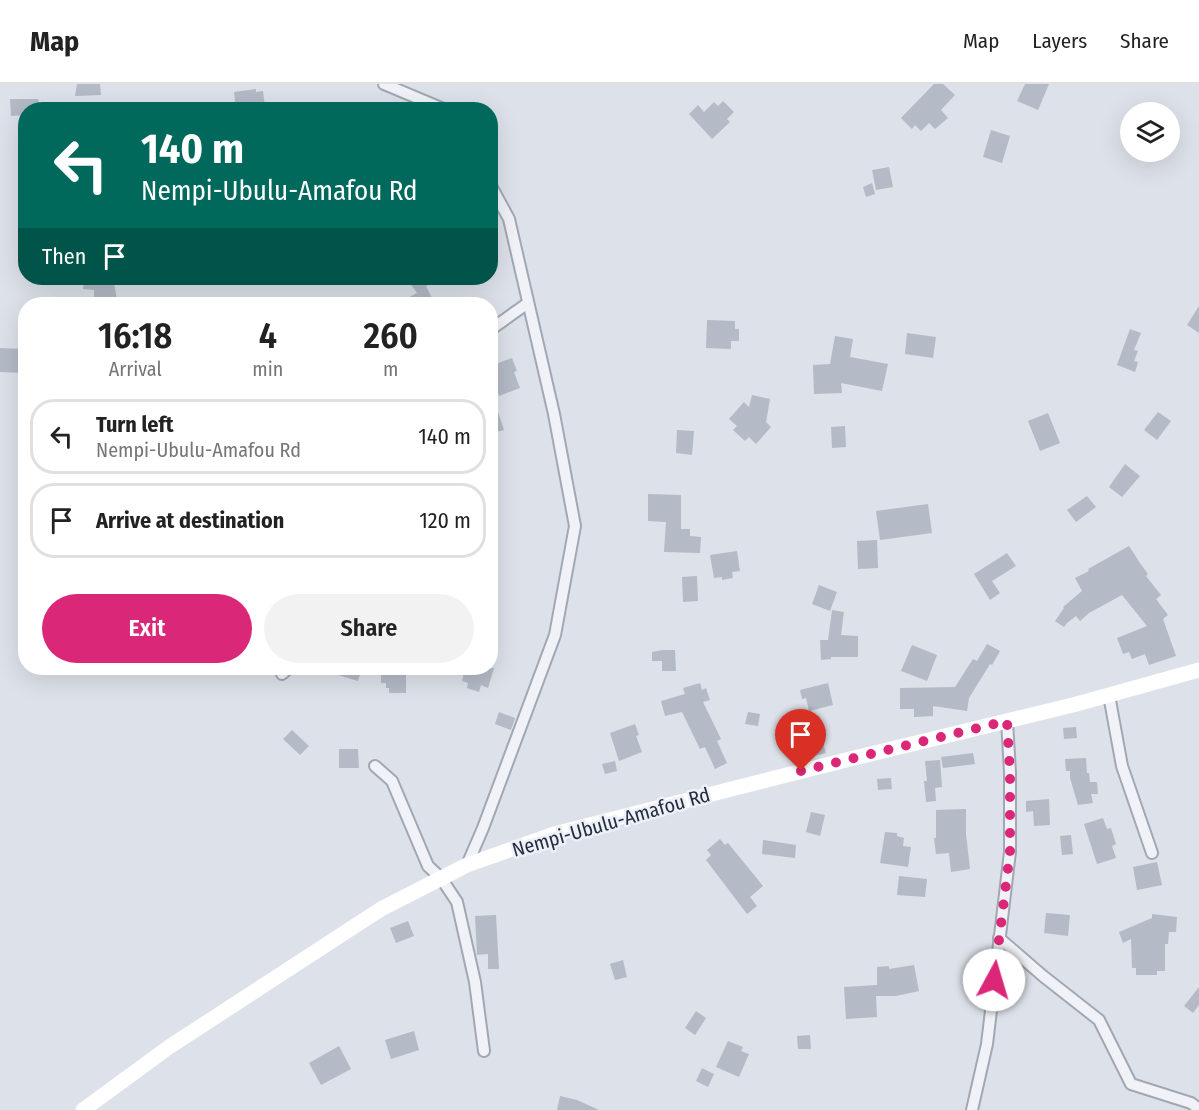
<!DOCTYPE html>
<html lang="en">
<head>
<meta charset="utf-8">
<style>
	body { margin:0; font-family:"Fira Sans Condensed",sans-serif; background:#f2f2f2; color:#222; height:100vh; display:flex; flex-direction:column; font-size:22px; white-space:nowrap }
	* { box-sizing:border-box; margin:0 }
	p { font-size:20px; color:#767676 }
	.icon { flex:none; width:33px; height:33px; fill:none; stroke:currentColor; stroke-width:2; stroke-linecap:round; stroke-linejoin:round }
	.map { position:relative; flex:1; overflow:hidden }
	.sheet { position:absolute; left:18px; top:213px; width:480px; height:378px; display:flex; flex-direction:column; background:#fff; border-radius:24px; box-shadow:0 6px 24px #0002 }
	.sheet>* { flex:none }
	.hud { position:absolute; left:18px; top:18px; width:480px; height:183px; border-radius:24px; box-shadow:0 6px 24px #0002; background:#00695c; color:#fff; overflow:hidden }
	.controls { position:absolute; left:1120px; top:18px; display:grid; gap:12px }
	.controls a { display:grid; place-items:center; width:60px; height:60px; border-radius:50%; background:#fff; box-shadow:0 6px 24px #0002; font-size:30px }
	.pin { position:absolute; display:grid; place-items:center; width:51px; height:51px; color:#fff; margin:-62px -26px; border-radius:50% 50% 50% 0; rotate:-45deg; box-shadow:0 0 6px #0007 }
	.pin .icon { rotate:45deg }
	.me { position:absolute; width:66px; margin:-33px; rotate:6deg; stroke-linejoin:round; filter:drop-shadow(0 0 4px #0008) }
	.turn { display:flex; align-items:center; gap:21px; height:126px; padding:0 24px; font-size:27px }
	.turn .icon { width:78px; height:78px; stroke-width:2.5 }
	.turn b { display:block; font-size:42px; line-height:51px }
	.then { display:flex; align-items:center; height:57px; padding:0 24px; background:#0003; gap:12px; font-size:22px }
	.eta { display:flex; justify-content:space-evenly; align-items:center; height:102px; text-align:center }
	.eta b { font-size:36px; font-weight:600; line-height:42px }
	.primary-button { display:flex; gap:12px; margin-top:auto; padding:12px 24px }
	.primary-button a { flex:1; height:69px; border-radius:36px; background:#db2777; color:#fff; font-size:24px; font-weight:600; line-height:69px; text-align:center }
	.primary-button a+a { background:#f2f2f2; color:#222 }
	ul { padding:0; list-style:none }
	li { display:flex; align-items:center; gap:18px; height:75px; margin:0 12px 9px; padding:0 12px; border:3px solid #e0e0e0; border-radius:24px }
	li div { flex:1 }
	li b { display:block; font-size:22px }
	li em { font-style:normal }
	header { display:flex; align-items:center; gap:36px; box-sizing:border-box; height:84px; padding:0 30px; background:#fff; border-bottom:2px solid #e0e0e0 }
	header strong { font-size:28px }
	nav { display:flex; gap:33px; margin-inline-start:auto; font-size:21px }
	.map>svg:first-child { display:block }
</style>
</head>
<body>
<header>
<strong>Map</strong>
<nav><a>Map</a><a>Layers</a><a>Share</a></nav>
</header>
<div class="map">
<svg width="1199" height="1026" viewBox="0 0 1199 1026">
	<rect width="100%" height="100%" fill="#dde1e9"/>
	<g fill="#b4bac6">
		<polygon points="77,0 100,0 101,11 75,12"/>
		<polygon points="934,0 943,0 955,11 941,26 948,34 935,45 929,39 921,47 915,41 912,45 901,34"/>
		<polygon points="1025,0 1049,0 1038,26 1017,17"/>
		<polygon points="256,5 256,8 263,7 265,23 259,24 259,26 236,26 234,8"/>
		<polygon points="10,15 38,15 40,26 26,26 26,31 11,32"/>
		<polygon points="723,17 734,28 727,35 730,38 712,55 689,30 698,21 704,28 714,18 718,22"/>
		<polygon points="991,46 1010,52 1002,79 983,73"/>
		<polygon points="889,83 893,103 876,106 872,86"/>
		<polygon points="872,99 875,110 866,113 863,103"/>
		<polygon points="84,194 113,194 117,215 94,217 94,206 83,205"/>
		<polygon points="406,194 443,194 426,202 435,220 396,220 417,209"/>
		<polygon points="1199,222 1199,249 1187,241"/>
		<polygon points="707,236 735,237 735,245 739,245 739,257 731,257 731,265 706,264"/>
		<polygon points="1130,245 1141,249 1134,266 1138,267 1134,277 1138,278 1135,288 1117,281"/>
		<polygon points="907,249 936,253 933,274 905,270"/>
		<polygon points="835,252 853,255 850,273 888,280 882,307 841,299 842,309 814,310 813,281 830,280"/>
		<polygon points="0,264 26,265 26,289 0,288"/>
		<polygon points="512,274 517,287 514,288 520,304 499,312 496,303 493,304 490,298 490,282"/>
		<polygon points="752,311 770,315 766,338 771,343 756,360 749,353 745,357 733,346 737,342 729,335 744,318 749,323"/>
		<polygon points="498,328 504,346 490,350 490,330"/>
		<polygon points="1158,328 1171,337 1157,356 1144,346"/>
		<polygon points="1048,329 1060,359 1040,367 1028,337"/>
		<polygon points="845,342 846,363 832,364 831,343"/>
		<polygon points="677,346 694,347 692,371 676,369"/>
		<polygon points="1125,380 1140,392 1122,413 1109,403"/>
		<polygon points="648,410 681,411 681,445 690,445 690,452 701,453 700,469 664,468 666,438 648,437"/>
		<polygon points="1087,412 1096,423 1076,438 1067,426"/>
		<polygon points="928,420 932,449 880,456 876,427"/>
		<polygon points="877,456 878,484 858,485 857,457"/>
		<polygon points="1129,462 1140,479 1148,490 1146,492 1161,511 1156,515 1168,531 1163,535 1176,572 1149,581 1145,570 1132,575 1129,568 1123,570 1117,554 1147,542 1122,511 1089,529 1080,537 1076,532 1067,539 1064,543 1055,537 1064,524 1063,523 1082,507 1075,494 1089,487 1088,485"/>
		<polygon points="737,467 740,487 732,488 733,494 722,496 722,493 714,494 710,471"/>
		<polygon points="1007,469 1016,482 992,497 1000,509 990,516 974,490"/>
		<polygon points="697,492 698,517 683,518 682,493"/>
		<polygon points="819,501 837,508 830,527 812,520"/>
		<polygon points="832,526 844,528 841,551 858,552 858,573 831,573 831,575 821,576 820,556 828,556"/>
		<polygon points="987,560 1000,567 992,581 990,580 969,614 967,627 933,622 933,632 914,633 914,625 900,625 900,604 955,603 973,575 977,577"/>
		<polygon points="912,561 937,571 927,597 901,587"/>
		<polygon points="662,566 675,566 676,587 662,587 662,577 652,577 652,568"/>
		<polygon points="321,584 362,584 358,597 321,586"/>
		<polygon points="465,584 494,584 488,604 481,601 479,608 467,604 468,599 462,597"/>
		<polygon points="388,586 406,586 406,609 389,609 389,604 386,604 386,599 381,599 381,589 388,589"/>
		<polygon points="700,599 702,606 706,604 710,616 703,618 721,655 717,657 727,679 715,685 705,663 700,665 682,628 665,632 661,617 685,610 683,604"/>
		<polygon points="828,599 833,621 809,627 806,614 802,615 800,606"/>
		<polygon points="499,628 515,634 511,646 495,640"/>
		<polygon points="748,628 760,630 758,642 745,640"/>
		<polygon points="816,636 826,669 814,672 811,658 797,661 792,642"/>
		<polygon points="635,640 639,651 636,652 642,668 619,677 610,649"/>
		<polygon points="1076,643 1077,654 1064,655 1063,644"/>
		<polygon points="292,646 309,662 300,671 283,655"/>
		<polygon points="339,665 358,665 359,684 339,684"/>
		<polygon points="973,669 975,680 943,684 941,673"/>
		<polygon points="1086,674 1087,689 1089,689 1090,698 1097,698 1098,710 1091,710 1093,719 1078,721 1070,694 1070,687 1066,687 1065,675"/>
		<polygon points="940,676 942,703 935,704 936,717 926,718 924,697 927,697 925,677"/>
		<polygon points="615,677 617,687 605,690 602,680"/>
		<polygon points="891,694 892,705 878,706 877,695"/>
		<polygon points="1049,715 1050,741 1034,742 1033,727 1026,728 1026,717"/>
		<polygon points="966,725 966,750 970,785 951,788 949,769 936,770 934,754 936,754 936,726"/>
		<polygon points="811,728 825,731 820,752 806,748"/>
		<polygon points="1103,734 1107,745 1111,744 1116,760 1112,762 1116,774 1097,780 1084,740"/>
		<polygon points="885,748 897,749 897,752 904,754 903,762 911,763 908,783 880,779"/>
		<polygon points="1071,751 1073,770 1062,771 1060,752"/>
		<polygon points="720,755 725,761 728,759 763,802 750,813 757,822 747,830 706,776 711,771 707,766"/>
		<polygon points="763,756 796,761 795,774 762,770"/>
		<polygon points="1157,778 1162,801 1137,806 1133,783"/>
		<polygon points="899,792 927,795 925,813 897,811"/>
		<polygon points="1046,829 1070,831 1068,852 1044,849"/>
		<polygon points="1152,830 1177,833 1176,848 1169,848 1168,860 1165,860 1165,887 1157,887 1157,891 1136,891 1136,884 1132,884 1131,855 1123,859 1119,848 1152,834"/>
		<polygon points="496,831 499,885 488,885 488,870 477,871 475,832"/>
		<polygon points="408,837 414,852 396,859 390,844"/>
		<polygon points="623,876 627,893 615,896 610,880"/>
		<polygon points="914,881 919,907 896,912 876,912 877,933 846,935 844,903 877,901 877,883 889,882 889,885"/>
		<polygon points="1199,903 1199,921 1193,929 1184,922"/>
		<polygon points="696,927 706,934 695,951 685,944"/>
		<polygon points="414,947 419,966 391,975 385,956"/>
		<polygon points="810,951 811,965 798,965 797,952"/>
		<polygon points="728,957 743,963 741,967 749,970 739,993 716,983"/>
		<polygon points="339,962 351,985 321,1001 309,979"/>
		<polygon points="702,984 714,990 708,1003 696,997"/>
		<polygon points="560,1012 577,1016 599,1026 557,1026"/>
	</g>
	<g fill="none" stroke-linecap="round" stroke-linejoin="round">
		<defs>
			<g id="street">
				<polyline points="384,0 446,26"/>
				<polyline points="490,246 528,219"/>
				<polyline points="282,590 289,584"/>
				<polyline points="1109,611 1122,682 1152,769"/>
				<polyline points="375,682 392,697 428,782 441,794 457,818 475,898 484,967"/>
				<polyline points="467,781 483,744 555,551 575,442 554,330 509,135 490,100"/>
				<polyline points="999,854 1043,892 1099,936 1131,1000 1191,1019 1199,1025"/>
				<polyline points="972,1026 987,960 1010,768 1010,688 1007,637"/>
			</g>
		</defs>
		<use href="#street" stroke="#a2a8b3" stroke-width="14"/>
		<use href="#street" stroke="#f0f2f7" stroke-width="10"/>
		<polyline stroke="#fff" stroke-width="15" points="83,1026 169,963 381,825 467,781 554,750 846,676 1073,621 1199,586"/>
	</g>
	<g fill="none" stroke-linecap="round" stroke-linejoin="round">
		<polyline stroke="#db2777" stroke-width="10" stroke-dasharray="0 18" points="801,687 1007,637 1010,688 1010,768 994,896"/>
	</g>
	<g text-anchor="middle" dominant-baseline="central" stroke-width="5" stroke-linejoin="round" paint-order="stroke">
		<g font-size="20" fill="#252e41" stroke="#edf0f6">
			<text transform="translate(611 738) rotate(-16)">Nempi-Ubulu-Amafou Rd</text>
		</g>
	</g>
</svg>
<div class="controls">
<a><svg class="icon" aria-label="layers" viewBox="0 0 24 24"><path d="M12 4l9 5-9 5-9-5zM3 14l9 5 9-5"/></svg></a>
</div>
<div class="pin" style="left:801px;top:687px;background:#d93025"><svg class="icon" aria-label="arrive" viewBox="0 0 24 24"><path d="M6 21V4h12l-3 4 3 4H6"/></svg></div>
<svg class="me" style="left:994px;top:896px" viewBox="-20 -20 40 40"><circle r="19" fill="#fff"/><path d="M0-13L10 11 0 6-10 11z" fill="#db2777"/></svg>
<div class="hud">
<div class="turn"><svg class="icon" aria-label="left" viewBox="0 0 24 24"><path d="M17 20v-9H6M10 6l-5 5 5 5"/></svg><div><b>140 m</b>Nempi-Ubulu-Amafou Rd</div></div>
<div class="then">Then<svg class="icon" aria-label="arrive" viewBox="0 0 24 24"><path d="M6 21V4h12l-3 4 3 4H6"/></svg></div>
</div>
<section class="sheet">
<div class="eta">
<div><b>16:18</b><p>Arrival</p></div>
<div><b>4</b><p>min</p></div>
<div><b>260</b><p>m</p></div>
</div>
<ul>
<li><svg class="icon" aria-label="left" viewBox="0 0 24 24"><path d="M17 20v-9H6M10 6l-5 5 5 5"/></svg><div><b>Turn left</b><p>Nempi-Ubulu-Amafou Rd</p></div><em>140 m</em></li>
<li><svg class="icon" aria-label="arrive" viewBox="0 0 24 24"><path d="M6 21V4h12l-3 4 3 4H6"/></svg><div><b>Arrive at destination</b></div><em>120 m</em></li>
</ul>
<div class="primary-button"><a>Exit</a><a>Share</a></div>
</section>
</div>
</body>
</html>
